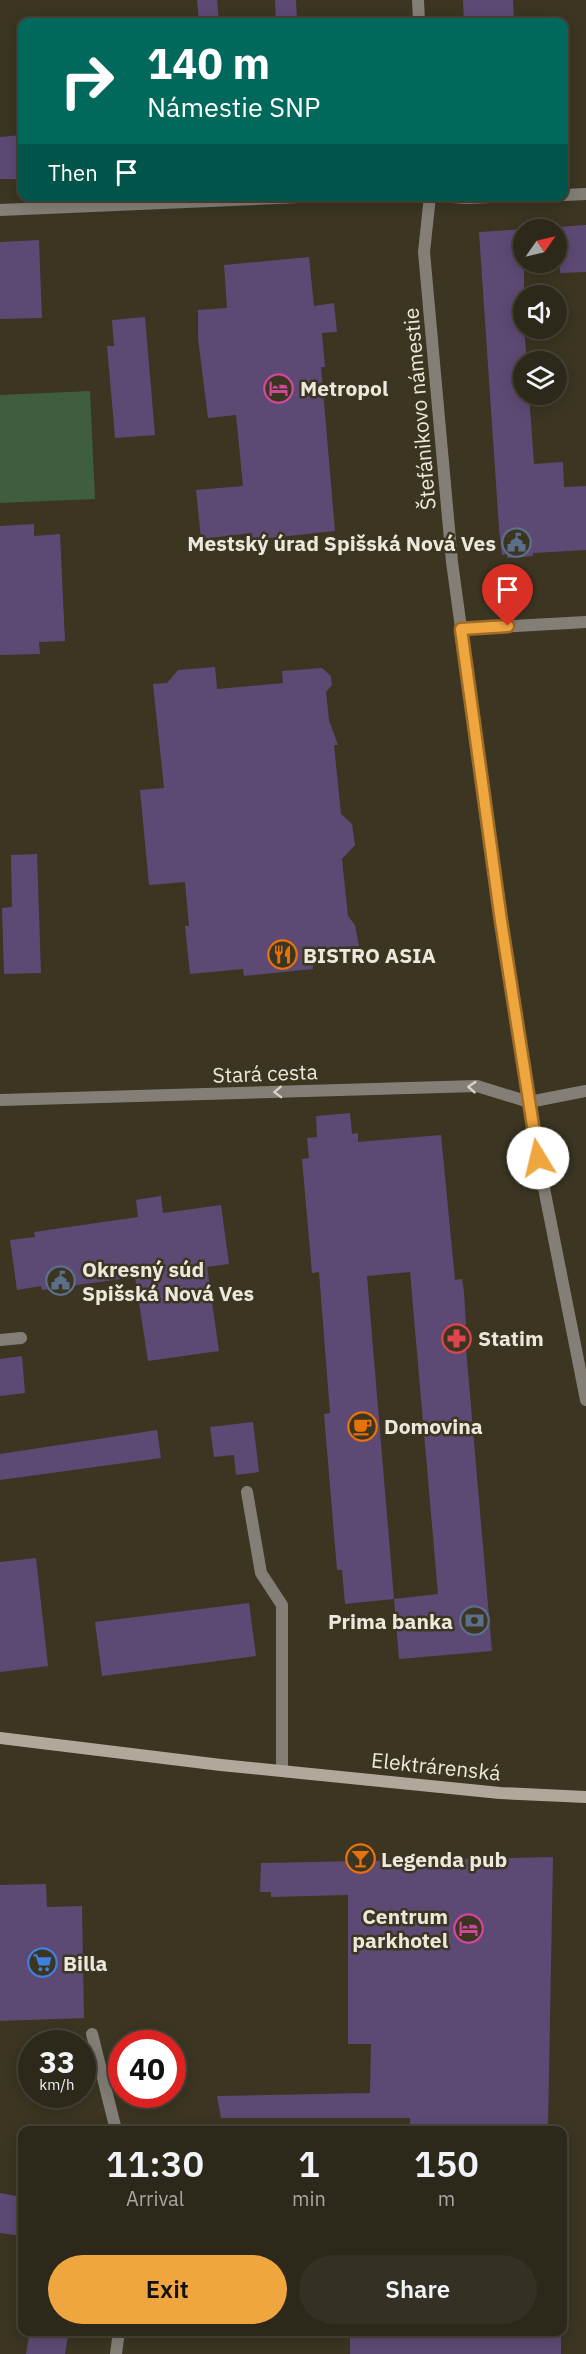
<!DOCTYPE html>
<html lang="en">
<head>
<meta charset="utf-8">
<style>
	body { margin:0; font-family:"IBM Plex Sans",sans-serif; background:#343023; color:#f1f3f6; height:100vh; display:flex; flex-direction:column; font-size:22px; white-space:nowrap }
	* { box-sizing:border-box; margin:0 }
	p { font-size:20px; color:#a6a6a2 }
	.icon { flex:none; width:33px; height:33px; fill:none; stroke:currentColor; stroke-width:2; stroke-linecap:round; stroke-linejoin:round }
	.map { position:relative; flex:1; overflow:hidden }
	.drawer { position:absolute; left:18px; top:2126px; width:549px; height:210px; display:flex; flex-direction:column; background:#2c281a; border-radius:12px; box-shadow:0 3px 15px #0003,0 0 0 2px #484439 }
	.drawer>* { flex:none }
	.guide { position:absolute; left:18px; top:18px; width:550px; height:183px; border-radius:12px; box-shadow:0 3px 15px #0003,0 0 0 2px #484439; background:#00695c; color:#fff; overflow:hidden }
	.needle { width:39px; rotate:56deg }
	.fabs { position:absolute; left:513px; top:219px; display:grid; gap:12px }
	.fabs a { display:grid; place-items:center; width:54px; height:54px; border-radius:50%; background:#2c281a; box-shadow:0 3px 15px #0003,0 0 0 2px #484439; font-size:30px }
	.speed { position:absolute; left:18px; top:2030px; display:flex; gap:12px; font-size:30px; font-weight:700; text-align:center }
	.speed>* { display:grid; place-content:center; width:78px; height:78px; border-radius:50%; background:#2c281a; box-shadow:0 3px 15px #0003,0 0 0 2px #484439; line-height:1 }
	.speed small { font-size:15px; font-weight:400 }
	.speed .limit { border:9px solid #d22; background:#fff; color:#111 }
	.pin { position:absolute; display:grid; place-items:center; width:51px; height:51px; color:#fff; margin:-62px -26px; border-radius:50% 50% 50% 0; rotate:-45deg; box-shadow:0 0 6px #0007 }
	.pin .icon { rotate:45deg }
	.me { position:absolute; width:66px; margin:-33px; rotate:351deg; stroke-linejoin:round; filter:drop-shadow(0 0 4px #0008) }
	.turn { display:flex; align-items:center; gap:21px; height:126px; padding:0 30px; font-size:27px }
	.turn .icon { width:78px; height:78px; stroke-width:2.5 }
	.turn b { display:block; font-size:42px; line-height:51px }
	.then { display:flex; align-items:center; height:57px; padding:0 30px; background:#0003; gap:12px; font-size:22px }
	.eta { display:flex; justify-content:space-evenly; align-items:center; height:102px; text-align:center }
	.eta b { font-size:36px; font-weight:600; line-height:42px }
	.cta { display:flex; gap:12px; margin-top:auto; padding:12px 30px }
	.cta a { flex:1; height:69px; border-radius:36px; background:#f0a63e; color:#111; font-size:24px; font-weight:600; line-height:69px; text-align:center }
	.cta a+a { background:#343023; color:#f1f3f6 }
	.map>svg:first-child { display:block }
</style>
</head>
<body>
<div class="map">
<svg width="586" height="2354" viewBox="0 0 586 2354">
	<rect width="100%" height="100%" fill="#3b3522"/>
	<polygon fill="#3f5d3f" points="90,391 95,499 0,503 0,395"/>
	<g fill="#5d4a74" fill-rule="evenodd">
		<polygon points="197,0 217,0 219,22 199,22"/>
		<polygon points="275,0 296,0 297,22 276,22"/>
		<polygon points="463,0 513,0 514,22 464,22"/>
		<polygon points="22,135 22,179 0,179 0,137"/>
		<polygon points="586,225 586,272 560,273 558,227"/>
		<polygon points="524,229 524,328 527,362 524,362 524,394 529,394 534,464 563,462 564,487 586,486 586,550 533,553 533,556 507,558 507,554 502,555 499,528 479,232"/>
		<polygon points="39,240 42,318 0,319 0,242"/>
		<polygon points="309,257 314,306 334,303 337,332 322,333 325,367 321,367 335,531 252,540 252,533 201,539 196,490 243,486 236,415 208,418 198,338 198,310 227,308 224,265"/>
		<polygon points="145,317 155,435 115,438 107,346 114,346 112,320"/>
		<polygon points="34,524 34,536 60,534 65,641 39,642 40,654 0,655 0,526"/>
		<polygon points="215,667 217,689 283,683 282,671 322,668 331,676 332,685 326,692 329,720 338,745 334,745 341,814 352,824 355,845 342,859 348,916 355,925 359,946 312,950 313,969 244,976 243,969 190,974 185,926 189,926 185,882 149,885 140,790 164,788 153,684 167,683 178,670"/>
		<polygon points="37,854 41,973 4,974 2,908 12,907 11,855"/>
		<path d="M350 1113 352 1134 358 1133V1142L441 1135 455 1280 462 1279 464 1292 466 1325H464L492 1651 399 1659 394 1599 345 1604 342 1570H337L324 1414 330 1413 319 1272 312 1273 302 1159 309 1158 307 1138 317 1137 316 1116ZM410 1272 438 1594 394 1599 367 1276Z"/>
		<polygon points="161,1196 163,1213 221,1205 229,1264 207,1267 219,1351 148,1361 135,1277 42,1290 41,1286 17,1290 10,1240 35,1237 34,1232 138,1217 136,1200"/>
		<polygon points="22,1356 25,1393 0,1396 0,1359"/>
		<polygon points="253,1422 259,1472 236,1475 234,1455 214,1457 210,1427"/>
		<polygon points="157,1430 161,1458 0,1480 0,1454"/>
		<polygon points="36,1558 48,1666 0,1672 0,1562"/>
		<polygon points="249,1603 256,1656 102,1676 95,1622"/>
		<polygon points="553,1857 548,2128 546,2130 410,2130 410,2118 221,2118 217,2096 370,2093 371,2044 348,2044 348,1895 271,1897 271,1892 260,1892 261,1863"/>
		<polygon points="46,1884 47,1907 82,1906 84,2018 0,2021 0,1885"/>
		<polygon points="0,2193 22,2197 22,2236 0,2233"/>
		<polygon points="30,2331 69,2331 65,2354 26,2354"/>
		<polygon points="457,2331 561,2331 561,2354 350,2354 350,2336"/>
	</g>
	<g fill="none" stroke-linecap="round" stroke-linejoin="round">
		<g stroke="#847f76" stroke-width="12">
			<polyline points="564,195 586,194"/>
			<polyline points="435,196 467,198 516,196"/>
			<polyline points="0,210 322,196"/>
			<polyline points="461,629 586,622"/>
			<polyline points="0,1100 477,1086 529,1102 586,1091"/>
			<polyline points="0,1340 21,1338"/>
			<polyline points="247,1492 261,1573 282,1605 282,1770"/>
			<polyline points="92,2034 116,2130"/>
			<polyline points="116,2354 119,2331"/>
		</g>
		<g stroke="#847f76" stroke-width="12">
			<polyline points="418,0 419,22"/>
			<polyline points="430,196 424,252 452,562 501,921 538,1158 586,1400"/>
		</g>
		<polyline stroke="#b1a89b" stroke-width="12" points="0,1738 221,1765 500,1793 586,1797"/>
	</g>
	<defs><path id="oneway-chevron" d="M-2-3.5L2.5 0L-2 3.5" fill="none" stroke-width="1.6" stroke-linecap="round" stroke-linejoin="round" transform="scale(1.5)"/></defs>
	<g stroke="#d7d3c8">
		<use href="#oneway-chevron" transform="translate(472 1087) rotate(-176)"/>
		<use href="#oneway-chevron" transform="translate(278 1092) rotate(178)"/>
	</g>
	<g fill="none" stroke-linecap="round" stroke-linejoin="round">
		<defs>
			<polyline id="route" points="508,626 461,629 501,921 538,1158"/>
		</defs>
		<use href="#route" stroke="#9c6c28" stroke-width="15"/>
		<use href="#route" stroke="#f0a63e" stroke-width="10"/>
	</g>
	<defs>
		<symbol id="hotel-ring" viewBox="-11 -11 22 22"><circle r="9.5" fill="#3b3522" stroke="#d1479c" stroke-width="1.5"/><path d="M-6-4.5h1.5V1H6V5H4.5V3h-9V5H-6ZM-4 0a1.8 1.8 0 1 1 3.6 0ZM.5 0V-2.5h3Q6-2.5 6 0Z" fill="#d1479c"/></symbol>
		<symbol id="civic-ring" viewBox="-11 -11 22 22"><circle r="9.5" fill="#3b3522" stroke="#5c6f8a" stroke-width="1.5"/><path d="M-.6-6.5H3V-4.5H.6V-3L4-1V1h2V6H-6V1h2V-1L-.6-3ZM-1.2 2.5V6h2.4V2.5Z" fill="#5c6f8a"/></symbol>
		<symbol id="restaurant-ring" viewBox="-11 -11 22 22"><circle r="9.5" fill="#3b3522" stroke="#e8710a" stroke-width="1.5"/><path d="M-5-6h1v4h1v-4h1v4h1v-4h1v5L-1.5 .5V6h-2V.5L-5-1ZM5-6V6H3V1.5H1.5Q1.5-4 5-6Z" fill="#e8710a"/></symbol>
		<symbol id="pharmacy-ring" viewBox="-11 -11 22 22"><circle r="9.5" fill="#3b3522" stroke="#e0444e" stroke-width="1.5"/><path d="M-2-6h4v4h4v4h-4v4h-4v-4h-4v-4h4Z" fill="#e0444e"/></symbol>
		<symbol id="cafe-ring" viewBox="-11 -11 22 22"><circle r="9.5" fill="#3b3522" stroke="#e8710a" stroke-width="1.5"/><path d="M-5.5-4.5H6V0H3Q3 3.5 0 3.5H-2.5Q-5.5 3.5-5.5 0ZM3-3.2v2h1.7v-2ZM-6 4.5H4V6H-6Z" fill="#e8710a"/></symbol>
		<symbol id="bank-ring" viewBox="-11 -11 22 22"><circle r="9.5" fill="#3b3522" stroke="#5c6f8a" stroke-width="1.5"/><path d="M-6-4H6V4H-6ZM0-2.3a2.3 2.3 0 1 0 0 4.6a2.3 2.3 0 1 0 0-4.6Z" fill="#5c6f8a"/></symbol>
		<symbol id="bar-ring" viewBox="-11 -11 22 22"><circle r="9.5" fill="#3b3522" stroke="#e8710a" stroke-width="1.5"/><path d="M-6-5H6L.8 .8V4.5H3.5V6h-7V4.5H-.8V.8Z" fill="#e8710a"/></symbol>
		<symbol id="supermarket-ring" viewBox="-11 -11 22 22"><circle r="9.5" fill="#3b3522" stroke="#3f7fe0" stroke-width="1.5"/><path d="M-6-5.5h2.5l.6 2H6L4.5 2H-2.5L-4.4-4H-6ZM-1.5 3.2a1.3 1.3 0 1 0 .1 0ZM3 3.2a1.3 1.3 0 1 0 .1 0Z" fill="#3f7fe0"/></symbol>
	</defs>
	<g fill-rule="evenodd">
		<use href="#hotel-ring" x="262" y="372" width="33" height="33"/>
		<use href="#civic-ring" x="500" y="526" width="33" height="33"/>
		<use href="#restaurant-ring" x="266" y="938" width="33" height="33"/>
		<use href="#civic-ring" x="44" y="1264" width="33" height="33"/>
		<use href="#pharmacy-ring" x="440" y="1322" width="33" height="33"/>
		<use href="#cafe-ring" x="346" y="1410" width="33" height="33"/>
		<use href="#bank-ring" x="458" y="1604" width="33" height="33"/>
		<use href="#bar-ring" x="344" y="1842" width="33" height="33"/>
		<use href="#hotel-ring" x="452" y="1912" width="33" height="33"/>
		<use href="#supermarket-ring" x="26" y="1946" width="33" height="33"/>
	</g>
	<g text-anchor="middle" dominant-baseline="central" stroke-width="5" stroke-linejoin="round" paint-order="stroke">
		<g font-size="21" font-weight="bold" fill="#ece8dc" stroke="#3b3522" text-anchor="start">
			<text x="300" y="388">Metropol</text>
			<text x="496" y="543" text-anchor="end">Mestský úrad Spišská Nová Ves</text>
			<text x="303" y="955">BISTRO ASIA</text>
			<text x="82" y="1269">Okresný súd<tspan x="82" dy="24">Spišská Nová Ves</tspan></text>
			<text x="478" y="1338">Statim</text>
			<text x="384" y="1426">Domovina</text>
			<text x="453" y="1621" text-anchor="end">Prima banka</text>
			<text x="381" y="1859">Legenda pub</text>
			<text x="448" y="1916" text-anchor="end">Centrum<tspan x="448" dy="24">parkhotel</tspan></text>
			<text x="63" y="1963">Billa</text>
		</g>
		<g font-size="21" fill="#ece8dc" stroke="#3b3522">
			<text transform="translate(419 409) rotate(-95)">Štefánikovo námestie</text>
			<text transform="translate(265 1073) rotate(-2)">Stará cesta</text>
			<text transform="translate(436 1766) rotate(6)">Elektrárenská</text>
		</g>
	</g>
</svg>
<div class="fabs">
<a><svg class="needle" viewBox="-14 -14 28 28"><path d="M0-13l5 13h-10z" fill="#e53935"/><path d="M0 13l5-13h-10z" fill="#a6a6a2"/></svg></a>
<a><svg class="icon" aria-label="sound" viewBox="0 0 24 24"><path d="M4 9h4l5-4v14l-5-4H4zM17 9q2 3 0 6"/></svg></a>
<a><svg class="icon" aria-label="layers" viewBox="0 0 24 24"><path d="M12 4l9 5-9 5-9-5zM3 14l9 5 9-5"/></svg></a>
</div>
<div class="speed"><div>33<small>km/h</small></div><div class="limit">40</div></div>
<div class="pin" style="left:508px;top:626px;background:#d93025"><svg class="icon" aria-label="arrive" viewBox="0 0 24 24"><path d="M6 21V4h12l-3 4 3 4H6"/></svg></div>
<svg class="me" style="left:538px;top:1158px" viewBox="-20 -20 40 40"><circle r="19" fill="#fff"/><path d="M0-13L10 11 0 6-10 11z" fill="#f0a63e"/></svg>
<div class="guide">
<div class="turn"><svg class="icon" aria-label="right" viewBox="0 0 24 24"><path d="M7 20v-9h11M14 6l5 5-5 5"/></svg><div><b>140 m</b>Námestie SNP</div></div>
<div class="then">Then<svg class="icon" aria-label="arrive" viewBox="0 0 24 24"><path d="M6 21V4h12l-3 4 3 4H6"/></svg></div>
</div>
<section class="drawer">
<div class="eta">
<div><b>11:30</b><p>Arrival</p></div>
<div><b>1</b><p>min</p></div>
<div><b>150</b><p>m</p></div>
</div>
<div class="cta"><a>Exit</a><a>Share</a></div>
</section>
</div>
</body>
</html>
